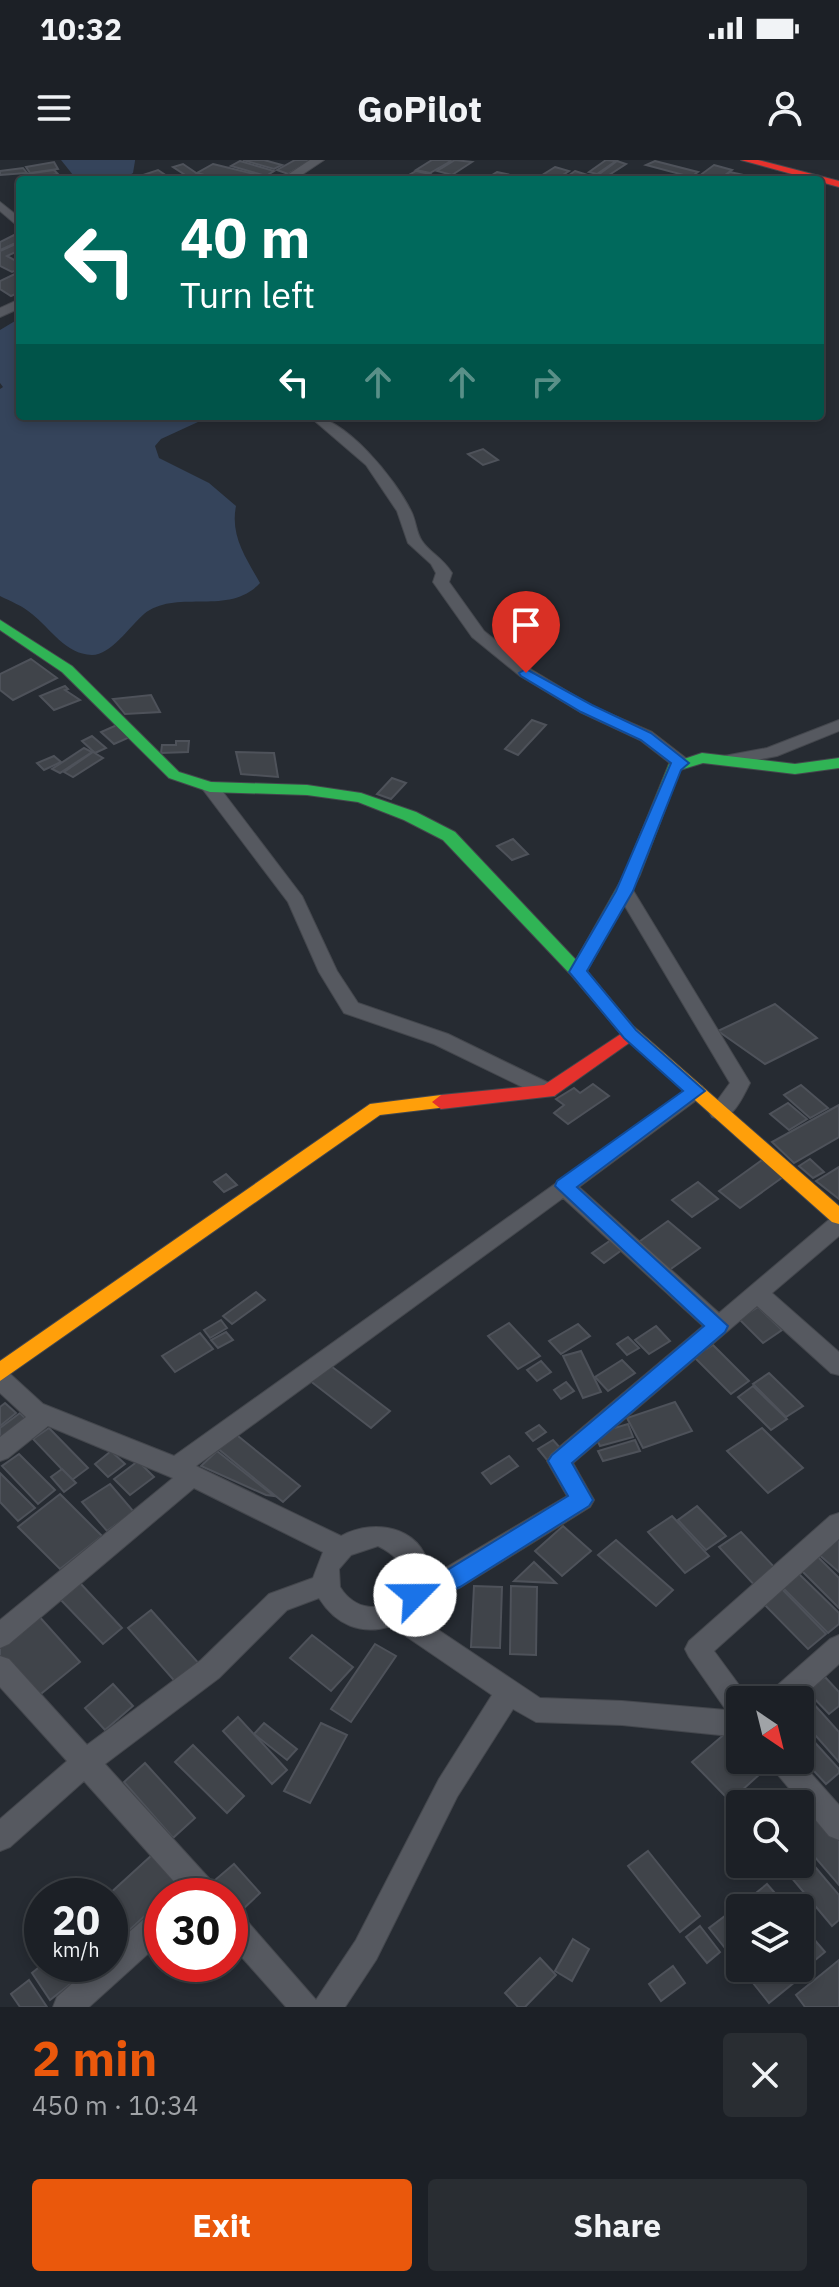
<!DOCTYPE html>
<html lang="en">
<head>
<meta charset="utf-8">
<style>
	body { margin:0; font-family:"IBM Plex Sans",sans-serif; background:#292d32; color:#f1f3f6; height:100vh; display:flex; flex-direction:column; font-size:30px; white-space:nowrap }
	* { box-sizing:border-box; margin:0 }
	p { font-size:26px; color:#a0a3a7 }
	.icon { flex:none; width:44px; height:44px; fill:none; stroke:currentColor; stroke-width:2; stroke-linecap:round; stroke-linejoin:round }
	.map { position:relative; height:1847px; overflow:hidden }
	.drawer { display:flex; flex-direction:column; background:#1c2026; flex:1 }
	.drawer>* { flex:none }
	.top-card { position:absolute; left:16px; top:16px; width:808px; height:244px; border-radius:8px; box-shadow:0 4px 12px #0003,0 0 0 2px #3a3e43; background:#00695c; color:#fff; overflow:hidden }
	.needle { width:52px; rotate:145deg }
	.fabs { position:absolute; left:726px; top:1526px; display:grid; gap:16px }
	.fabs a { display:grid; place-items:center; width:88px; height:88px; border-radius:8px; background:#1c2026; box-shadow:0 4px 12px #0003,0 0 0 2px #3a3e43; font-size:40px }
	.speed { position:absolute; left:24px; top:1718px; display:flex; gap:16px; font-size:40px; font-weight:700; text-align:center }
	.speed>* { display:grid; place-content:center; width:104px; height:104px; border-radius:50%; background:#1c2026; box-shadow:0 4px 12px #0003,0 0 0 2px #3a3e43; line-height:1 }
	.speed small { font-size:20px; font-weight:400 }
	.speed .limit { border:12px solid #d22; background:#fff; color:#111 }
	.pin { position:absolute; display:grid; place-items:center; width:68px; height:68px; color:#fff; margin:-82px -34px; border-radius:50% 50% 50% 0; rotate:-45deg; box-shadow:0 0 8px #0007 }
	.pin .icon { rotate:45deg }
	.me { position:absolute; width:88px; margin:-44px; rotate:67deg; stroke-linejoin:round; filter:drop-shadow(0 0 6px #0008) }
	.turn { display:flex; align-items:center; gap:28px; height:168px; padding:0 32px; font-size:36px }
	.turn .icon { width:104px; height:104px; stroke-width:2.5 }
	.turn b { display:block; font-size:56px; line-height:68px }
	.lanes { display:flex; align-items:center; height:76px; padding:0 32px; background:#0003; justify-content:center; gap:40px; direction:ltr }
	.lanes .off { opacity:.35 }
	.round { display:grid; place-items:center; flex:none; width:84px; height:84px; border-radius:8px; background:#292d32 }
	.head { display:flex; align-items:center; justify-content:space-between; height:136px; padding:0 32px }
	h1 { font-size:48px; font-weight:800; line-height:60px; color:#ea580c }
	.action { display:flex; gap:16px; margin-top:auto; padding:16px 32px }
	.action a { flex:1; height:92px; border-radius:8px; background:#ea580c; color:#fff; font-size:32px; font-weight:800; line-height:92px; text-align:center }
	.action a+a { background:#292d32; color:#f1f3f6 }
	.status { display:flex; justify-content:space-between; align-items:center; height:56px; padding:0 40px; background:#1c2026; direction:ltr }
	.status svg { height:22px; fill:currentColor }
	header { display:flex; justify-content:space-between; align-items:center; height:104px; padding:0 32px; background:#1c2026; font-size:36px; font-weight:800 }
	.map>svg:first-child { display:block }
</style>
</head>
<body>
<div class="status"><b>10:32</b><svg viewBox="0 0 49 12"><path d="M0 12V9h3v3zM5 12V6h3v6zM10 12V3h3v9zM15 12V0h3v12zM26 1h20v11H26zM47 4h2v5h-2z"/></svg></div>
<header><svg class="icon" aria-label="menu" viewBox="0 0 24 24"><path d="M4 6h16M4 12h16M4 18h16"/></svg>GoPilot<svg class="icon" aria-label="person" viewBox="0 0 24 24"><circle cx="12" cy="8" r="4"/><path d="M4 21q1-7 8-7t8 7"/></svg></header>
<div class="map">
<svg width="839" height="1847" viewBox="0 0 839 1847">
	<rect width="100%" height="100%" fill="#262b32"/>
	<g fill="#35445b">
		<polygon points="61,0 135,0 135,1 133,13 121,20 77,20"/>
		<path d="M20 158V256H211L161 279 155 286 159 298 209 323 236 346C230 376 246 398 260 423 229 457 176 428 144 454 130 466 111 495 92 495 65 494 51 469 32 454 23 446 10 441 0 436V229L3 227 0 223V170Z"/>
	</g>
	<g fill="#40444a" stroke="#4e525a" stroke-width="2">
		<polygon points="243,0 264,0 282,5 274,9"/>
		<polygon points="295,0 312,0 288,14 277,10"/>
		<polygon points="432,0 447,0 451,1 430,13 416,10"/>
		<polygon points="455,0 472,2 452,15 437,11"/>
		<polygon points="606,0 616,1 597,14 589,12"/>
		<polygon points="240,1 274,11 266,16 231,6"/>
		<polygon points="617,1 626,4 606,17 598,15"/>
		<polygon points="655,1 698,12 691,17 646,5"/>
		<polygon points="54,2 58,9 30,13 26,7"/>
		<polygon points="183,4 205,19 193,20 173,7"/>
		<polygon points="213,4 262,16 256,20 223,20 197,13"/>
		<polygon points="714,5 732,10 718,20 695,19"/>
		<polygon points="555,7 569,11 555,20 536,19"/>
		<polygon points="23,8 27,13 0,15 0,11"/>
		<polygon points="54,10 58,14 29,19 26,14"/>
		<polygon points="158,10 173,20 151,20 143,15"/>
		<polygon points="416,11 430,14 421,20 400,20"/>
		<polygon points="575,11 591,16 585,20 562,20"/>
		<polygon points="497,12 515,16 510,20 484,20"/>
		<polygon points="730,12 748,16 742,20 719,20"/>
		<polygon points="18,73 20,81 0,90 0,82"/>
		<polygon points="20,82 20,90 7,96 20,103 20,109 12,112 0,106 0,91"/>
		<polygon points="17,113 20,115 20,132 11,136 0,129 0,121"/>
		<polygon points="483,289 498,300 483,305 468,294"/>
		<polygon points="31,499 57,518 13,540 0,530 0,514"/>
		<polygon points="65,526 68,529 65,530 80,540 54,550 40,536"/>
		<polygon points="151,535 160,552 125,554 113,539"/>
		<polygon points="532,560 546,565 518,595 505,589"/>
		<polygon points="117,565 130,577 114,584 101,572"/>
		<polygon points="92,576 106,588 95,593 82,581"/>
		<polygon points="176,581 189,581 188,592 161,593 162,585 176,585"/>
		<polygon points="84,588 92,592 60,613 52,609"/>
		<polygon points="93,592 103,598 73,617 64,612"/>
		<polygon points="236,592 274,593 278,617 241,614"/>
		<polygon points="54,596 61,602 44,610 37,603"/>
		<polygon points="392,618 406,623 391,639 377,634"/>
		<polygon points="513,679 528,694 512,700 497,686"/>
		<polygon points="775,844 817,878 765,904 718,871"/>
		<polygon points="593,924 609,936 568,964 554,953 564,945 556,939 574,928 580,933"/>
		<polygon points="801,925 828,948 810,958 784,935"/>
		<polygon points="788,943 807,959 789,970 770,954"/>
		<polygon points="839,945 839,977 794,1003 772,982"/>
		<polygon points="810,999 824,1012 813,1018 799,1006"/>
		<polygon points="762,1000 783,1017 740,1048 719,1031"/>
		<polygon points="839,1007 839,1039 816,1021"/>
		<polygon points="226,1014 237,1025 224,1032 214,1022"/>
		<polygon points="698,1022 718,1039 692,1057 672,1040"/>
		<polygon points="668,1061 700,1088 668,1111 636,1084"/>
		<polygon points="614,1078 626,1087 604,1103 592,1093"/>
		<polygon points="256,1132 265,1140 232,1164 223,1156"/>
		<polygon points="758,1147 782,1170 763,1183 739,1159"/>
		<polygon points="221,1160 227,1168 210,1178 204,1170"/>
		<polygon points="509,1163 540,1196 518,1209 488,1176"/>
		<polygon points="578,1164 590,1176 561,1194 549,1181"/>
		<polygon points="656,1166 670,1181 649,1194 635,1180"/>
		<polygon points="226,1172 233,1180 218,1188 211,1180"/>
		<polygon points="200,1173 213,1189 175,1212 162,1196"/>
		<polygon points="628,1177 639,1188 627,1195 617,1184"/>
		<polygon points="713,1185 749,1221 731,1234 694,1197"/>
		<polygon points="581,1191 601,1232 583,1238 563,1196"/>
		<polygon points="622,1200 635,1213 608,1231 595,1217"/>
		<polygon points="541,1201 551,1212 537,1221 527,1210"/>
		<polygon points="327,1203 390,1251 371,1268 309,1220"/>
		<polygon points="769,1213 803,1246 786,1257 753,1224"/>
		<polygon points="566,1222 574,1231 561,1239 554,1230"/>
		<polygon points="753,1226 787,1259 771,1270 738,1237"/>
		<polygon points="675,1242 692,1271 643,1288 627,1258"/>
		<polygon points="5,1243 16,1253 0,1266 0,1247"/>
		<polygon points="20,1253 30,1263 0,1287 0,1268"/>
		<polygon points="628,1264 633,1277 600,1286 594,1274"/>
		<polygon points="539,1265 546,1272 533,1281 526,1273"/>
		<polygon points="49,1268 88,1308 72,1320 33,1279"/>
		<polygon points="762,1268 803,1308 768,1333 727,1291"/>
		<polygon points="233,1272 300,1326 283,1342 216,1287"/>
		<polygon points="553,1280 562,1290 547,1300 538,1289"/>
		<polygon points="635,1280 640,1291 603,1301 598,1291"/>
		<polygon points="111,1291 125,1304 108,1317 95,1304"/>
		<polygon points="217,1291 274,1336 266,1335 201,1306"/>
		<polygon points="19,1294 55,1330 38,1344 2,1306"/>
		<polygon points="509,1296 518,1306 491,1324 482,1313"/>
		<polygon points="138,1301 154,1317 130,1335 114,1319"/>
		<polygon points="62,1309 76,1323 64,1332 51,1317"/>
		<polygon points="0,1313 35,1348 18,1361 0,1342"/>
		<polygon points="110,1324 134,1352 107,1371 82,1342"/>
		<polygon points="60,1334 102,1376 60,1409 18,1367"/>
		<polygon points="697,1346 726,1376 706,1390 678,1360"/>
		<polygon points="672,1356 709,1396 685,1413 648,1372"/>
		<polygon points="563,1366 591,1391 562,1416 535,1391"/>
		<polygon points="741,1372 779,1412 757,1428 719,1387"/>
		<polygon points="839,1374 839,1412 817,1393"/>
		<polygon points="616,1380 673,1430 656,1446 598,1395"/>
		<polygon points="814,1393 839,1418 839,1448 797,1406"/>
		<polygon points="534,1402 556,1423 514,1421"/>
		<polygon points="798,1413 839,1453 839,1464 828,1473 781,1426"/>
		<polygon points="80,1423 122,1468 103,1484 60,1439"/>
		<polygon points="778,1425 826,1474 808,1489 759,1439"/>
		<polygon points="474,1426 502,1427 500,1488 471,1487"/>
		<polygon points="511,1426 537,1427 536,1495 510,1494"/>
		<polygon points="151,1450 202,1507 178,1525 128,1468"/>
		<polygon points="37,1454 80,1502 37,1537 0,1496 0,1483"/>
		<polygon points="312,1475 353,1507 331,1531 290,1498"/>
		<polygon points="375,1484 396,1496 351,1562 331,1549"/>
		<polygon points="825,1517 839,1532 839,1546 829,1554 807,1531"/>
		<polygon points="113,1524 133,1546 105,1570 85,1548"/>
		<polygon points="803,1532 839,1572 839,1602 800,1558 800,1540 793,1540"/>
		<polygon points="238,1557 287,1610 272,1624 223,1571"/>
		<polygon points="264,1563 297,1589 287,1600 254,1574"/>
		<polygon points="321,1563 347,1575 310,1643 284,1631"/>
		<polygon points="734,1566 740,1573 740,1600 767,1600 771,1604 730,1641 692,1602"/>
		<polygon points="800,1566 839,1609 839,1613 826,1624 800,1596"/>
		<polygon points="193,1585 244,1636 227,1653 175,1602"/>
		<polygon points="145,1603 195,1658 173,1678 124,1622"/>
		<polygon points="799,1637 814,1653 800,1665 800,1644 791,1644"/>
		<polygon points="824,1654 839,1670 839,1725 800,1680 800,1673"/>
		<polygon points="800,1689 839,1735 839,1760 832,1766 780,1704 800,1704"/>
		<polygon points="648,1691 700,1756 680,1772 628,1706"/>
		<polygon points="152,1695 179,1724 162,1736 162,1740 110,1788 110,1736 107,1736"/>
		<polygon points="234,1704 260,1733 242,1750 215,1720"/>
		<polygon points="767,1724 788,1748 740,1748 740,1765 731,1753"/>
		<polygon points="725,1756 740,1775 740,1807 709,1768"/>
		<polygon points="800,1763 825,1792 797,1815 791,1808 800,1808"/>
		<polygon points="700,1766 720,1792 707,1803 686,1777"/>
		<polygon points="573,1779 589,1789 572,1821 555,1811"/>
		<polygon points="540,1798 556,1815 525,1847 518,1847 505,1833"/>
		<polygon points="839,1800 839,1847 805,1847 796,1835"/>
		<polygon points="43,1804 61,1804 73,1822 50,1840 32,1813"/>
		<polygon points="673,1806 685,1823 661,1841 649,1824"/>
		<polygon points="741,1808 785,1808 796,1821 769,1843"/>
		<polygon points="29,1820 47,1847 20,1847 11,1834"/>
	</g>
	<g fill="none" stroke-linecap="round" stroke-linejoin="round">
		<defs>
			<g id="street">
				<polygon points="310,0 324,0 294,20 280,20"/>
				<polygon points="0,42 20,58 20,68 0,51"/>
				<polygon points="20,139 20,148 0,157 0,148"/>
				<path d="M309 256C345 256 396 320 411 351 416 360 416 373 422 381 430 393 442 397 452 413L449 422 484 471 532 510 592 546 652 572 687 599 689 603 687 607H675L640 580 580 552 520 516 472 477 433 422 436 413 431 404 408 383 397 351 366 305Z"/>
				<polygon points="839,560 839,571 777,596 730,605 722,600 724,596 767,588"/>
				<polygon points="210,622 216,623 302,736 337,811 358,843 448,874 555,926 558,931 555,936 541,936 434,884 344,853 319,812 288,742 201,627"/>
				<path d="M625 725 631 727 750 923C742 938 732 964 712 957L709 952 730 923 616 731Z"/>
				<path d="M695 924 702 926 705 931 702 936 579 1027 719 1153 831 1058 839 1056V1076L772 1133 839 1192V1215L831 1213 757 1146 573 1303 594 1340 590 1347 461 1427 420 1445 413 1453 540 1538 622 1541 726 1550 689 1497 685 1489 689 1481 830 1356 839 1353V1379L714 1491 750 1540H740V1577L622 1565 536 1562 513 1549 457 1637 376 1800 345 1847H286L230 1784V1749L240 1753 316 1840 356 1780 439 1619 492 1535 391 1466C361 1476 335 1464 319 1438L287 1450 219 1518 105 1604 216 1726 220 1736H187L84 1621 10 1687 0 1691V1659L67 1601 0 1527V1496L9 1499 87 1585 201 1500 269 1434 313 1418 323 1392 194 1328 9 1484 0 1488V1460L173 1318 48 1266 8 1298 0 1301V1277L26 1257 0 1233V1209L8 1212 43 1244 174 1296ZM563 1038 703 1166 551 1294 547 1301 567 1336 430 1417C429 1369 377 1356 341 1376L196 1306ZM378 1386C445 1419 372 1478 340 1427L339 1409 351 1395Z"/>
				<polygon points="839,1475 839,1504 799,1540 767,1540 771,1531 830,1479"/>
				<polygon points="769,1600 799,1600 839,1645 839,1680 829,1676 773,1609"/>
				<polygon points="162,1748 162,1781 89,1847 53,1847 57,1837 94,1804 110,1804 110,1789 152,1752"/>
			</g>
			<polygon id="fast" points="0,460 72,506 179,612 211,622 307,625 361,633 416,652 455,672 576,800 624,715 669,604 702,593 795,604 839,598 839,608 795,614 703,603 680,610 640,715 587,811 633,866 636,870 627,876 621,874 572,816 443,680 404,660 358,642 307,635 210,632 169,618 62,512 0,470"/>
			<g id="slow">
				<polygon points="627,864 633,866 839,1046 839,1064 832,1062 621,874 618,870"/>
				<polygon points="441,935 447,937 450,942 447,947 380,955 0,1221 0,1201 370,944"/>
			</g>
			<g id="jam">
				<polygon points="741,0 758,0 839,21 839,27"/>
				<polygon points="630,868 636,870 639,874 636,878 554,936 441,949 432,942 441,935 544,925"/>
			</g>
		</defs>
		<use href="#street" stroke="#44474d" stroke-width="2"/>
		<use href="#fast" stroke="#44474d" stroke-width="2"/>
		<use href="#slow" stroke="#44474d" stroke-width="2"/>
		<use href="#jam" stroke="#44474d" stroke-width="2"/>
		<use href="#street" fill="#565960" fill-rule="evenodd"/>
		<use href="#fast" fill="#30b455" fill-rule="evenodd"/>
		<use href="#slow" fill="#ff9f0a" fill-rule="evenodd"/>
		<use href="#jam" fill="#e5322d" fill-rule="evenodd"/>
	</g>
	<polygon fill="#1a73e8" stroke="#114b97" stroke-width="2" points="526,509 592,545 651,573 689,603 681,610 633,731 587,811 636,870 705,931 577,1027 728,1166 725,1172 572,1303 593,1340 589,1346 460,1427 415,1446 407,1443 403,1435 407,1428 444,1412 568,1336 548,1301 552,1295 704,1166 555,1026 557,1021 683,931 624,878 569,812 616,731 671,603 641,580 581,552 521,516 519,513"/>
</svg>
<div class="fabs">
<a><svg class="needle" viewBox="-14 -14 28 28"><path d="M0-13l5 13h-10z" fill="#e53935"/><path d="M0 13l5-13h-10z" fill="#a0a3a7"/></svg></a>
<a><svg class="icon" aria-label="search" viewBox="0 0 24 24"><circle cx="10" cy="10" r="6"/><path d="M15 15l6 6"/></svg></a>
<a><svg class="icon" aria-label="layers" viewBox="0 0 24 24"><path d="M12 4l9 5-9 5-9-5zM3 14l9 5 9-5"/></svg></a>
</div>
<div class="speed"><div>20<small>km/h</small></div><div class="limit">30</div></div>
<div class="pin" style="left:526px;top:513px;background:#d93025"><svg class="icon" aria-label="arrive" viewBox="0 0 24 24"><path d="M6 21V4h12l-3 4 3 4H6"/></svg></div>
<svg class="me" style="left:415px;top:1435px" viewBox="-20 -20 40 40"><circle r="19" fill="#fff"/><path d="M0-13L10 11 0 6-10 11z" fill="#1a73e8"/></svg>
<div class="top-card">
<div class="turn"><svg class="icon" aria-label="left" viewBox="0 0 24 24"><path d="M17 20v-9H6M10 6l-5 5 5 5"/></svg><div><b>40 m</b>Turn left</div></div>
<div class="lanes"><svg class="icon" aria-label="left" viewBox="0 0 24 24"><path d="M17 20v-9H6M10 6l-5 5 5 5"/></svg><svg class="icon off" aria-label="ahead" viewBox="0 0 24 24"><path d="M12 20V5M6 11l6-6 6 6"/></svg><svg class="icon off" aria-label="ahead" viewBox="0 0 24 24"><path d="M12 20V5M6 11l6-6 6 6"/></svg><svg class="icon off" aria-label="right" viewBox="0 0 24 24"><path d="M7 20v-9h11M14 6l5 5-5 5"/></svg></div>
</div>
</div>
<section class="drawer">
<div class="head"><div><h1>2 min</h1><p>450 m · 10:34</p></div><a class="round"><svg class="icon" aria-label="close" viewBox="0 0 24 24"><path d="M6 6l12 12M18 6L6 18"/></svg></a></div>
<div class="action"><a>Exit</a><a>Share</a></div>
</section>
</body>
</html>
